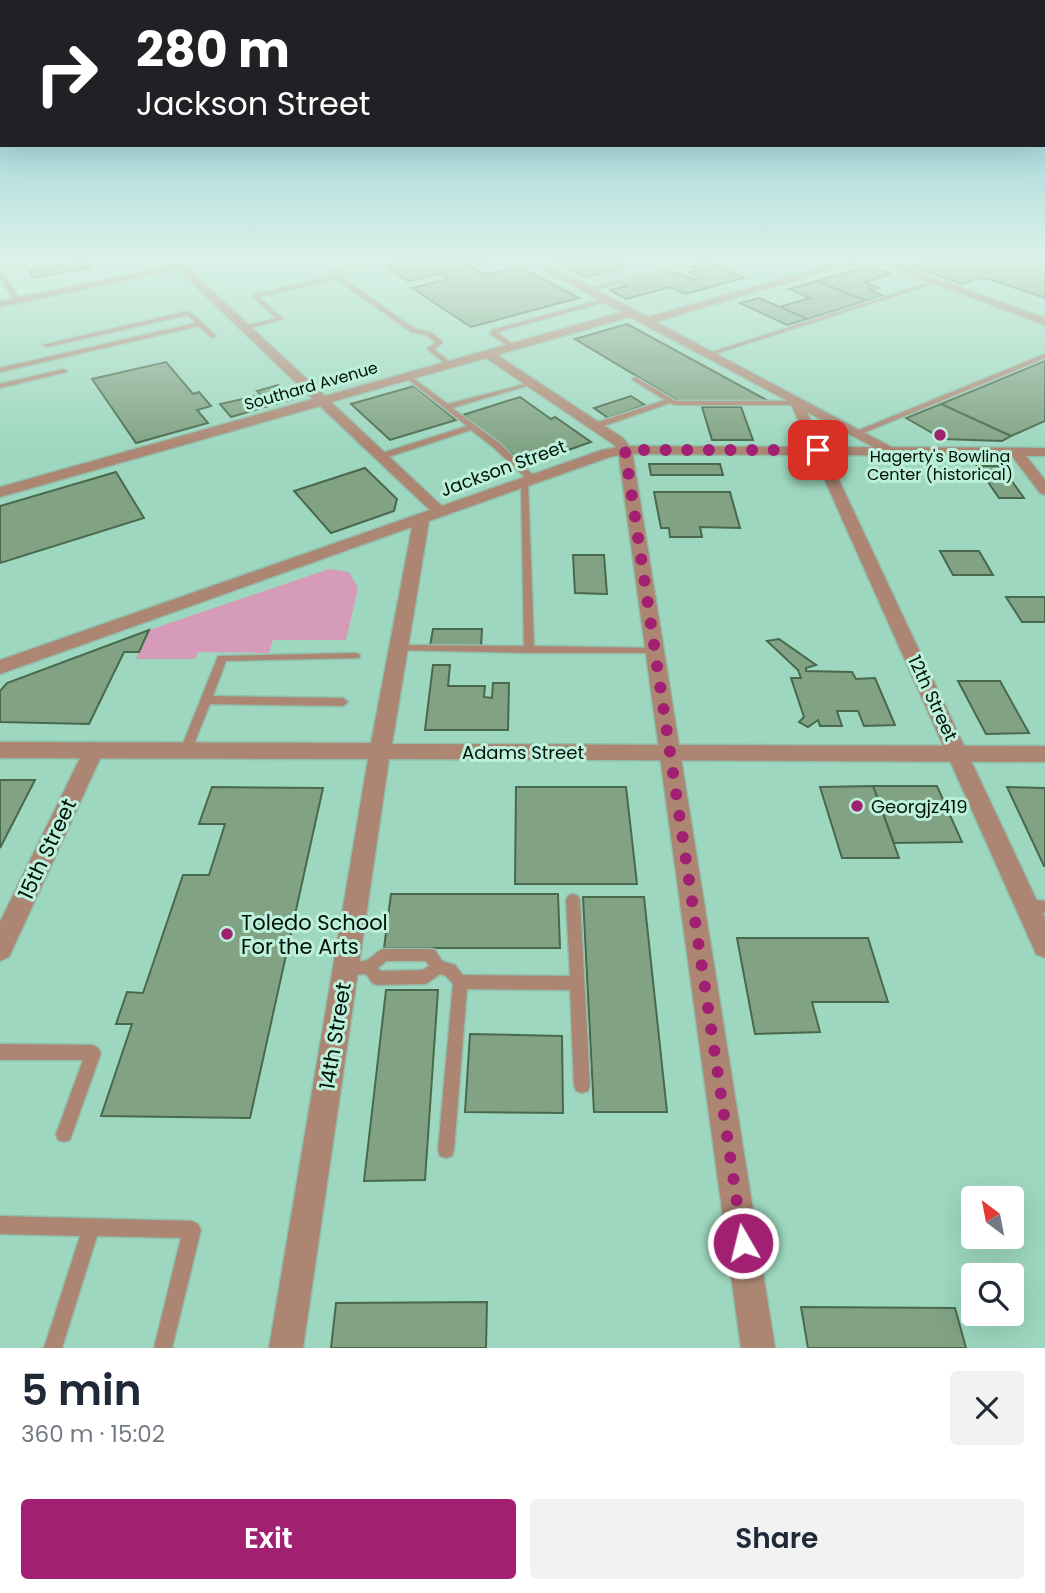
<!DOCTYPE html>
<html lang="en">
<head>
<meta charset="utf-8">
<style>
	body { margin:0; font-family:Poppins,sans-serif; background:#f2f2f3; color:#1f2937; height:100vh; display:flex; flex-direction:column; font-size:26px; white-space:nowrap }
	* { box-sizing:border-box; margin:0 }
	p { font-size:23px; color:#747a83 }
	.icon { flex:none; width:38px; height:38px; fill:none; stroke:currentColor; stroke-width:2; stroke-linecap:round; stroke-linejoin:round }
	.map { position:relative; height:1348px; overflow:hidden }
	.details { display:flex; flex-direction:column; background:#fff; flex:1 }
	.details>* { flex:none }
	.banner { position:absolute; left:0px; top:0px; width:1046px; height:147px; box-shadow:0 7px 28px #0002; background:#202124; color:#fff; overflow:hidden }
	.needle { width:46px; rotate:328deg }
	.buttons { position:absolute; left:961px; top:1186px; display:grid; gap:14px }
	.buttons a { display:grid; place-items:center; width:63px; height:63px; border-radius:7px; background:#fff; box-shadow:0 7px 28px #0002; font-size:35px }
	.pin { position:absolute; display:grid; place-items:center; width:60px; height:60px; color:#fff; margin:-30px; border-radius:14px; box-shadow:0 4px 10px #0006 }
	.me { position:absolute; width:77px; margin:-38px; rotate:352deg; stroke-linejoin:round; filter:drop-shadow(0 0 5px #0008) }
	.turn { display:flex; align-items:center; gap:24px; height:147px; padding:0 21px; font-size:32px }
	.turn .icon { width:91px; height:91px; stroke-width:2.5 }
	.turn b { display:block; font-size:49px; line-height:60px }
	.round { display:grid; place-items:center; flex:none; width:74px; height:74px; border-radius:7px; background:#f2f2f3 }
	.head { display:flex; align-items:center; justify-content:space-between; height:119px; padding:0 21px }
	h1 { font-size:42px; font-weight:600; line-height:52px }
	.cta { display:flex; gap:14px; margin-top:auto; padding:14px 21px }
	.cta a { flex:1; height:80px; border-radius:7px; background:#a12072; color:#fff; font-size:28px; font-weight:600; line-height:80px; text-align:center }
	.cta a+a { background:#f2f2f3; color:#1f2937 }
	.map>svg:first-child { display:block }
</style>
</head>
<body>
<div class="map">
<svg width="1045" height="1348" viewBox="0 0 1045 1348">
	<rect width="100%" height="100%" fill="#b1e2cd"/>
	<path fill="#9dd7bf" fill-rule="evenodd" d="M209 259H1045V1348H0V301ZM973 1199H1012V1237H973ZM973 1276H1012V1314H973Z"/>
	<polygon fill="#d59bb9" points="329,569 349,572 358,588 346,640 273,640 269,653 198,652 195,659 136,659 149,630"/>
	<g fill="#81a384" stroke="#49694c" stroke-width="2">
		<polygon points="416,259 499,259 470,267 485,275 521,267 579,298 471,327 412,288 449,279 440,274 408,281 385,266"/>
		<polygon points="569,259 611,259 626,266 586,277 557,262"/>
		<polygon points="933,259 940,262 953,259 1045,259 1045,298 992,280 980,278 962,284 912,266"/>
		<polygon points="88,261 92,267 33,278 29,271"/>
		<polygon points="709,262 744,278 685,294 670,287 626,299 610,290 627,286 622,283 662,272 680,273 695,280 701,278 689,272 698,270 692,267"/>
		<polygon points="868,266 891,274 865,282 878,288 870,290 884,296 866,301 817,281"/>
		<polygon points="817,281 866,301 807,319 780,307 810,298 789,289"/>
		<polygon points="759,298 780,307 807,319 787,325 740,303"/>
		<polygon points="627,324 770,402 680,402 575,339"/>
		<polygon points="1045,361 1045,421 1011,436 941,404"/>
		<polygon points="166,362 193,394 199,392 211,406 197,410 208,423 136,443 92,379"/>
		<polygon points="278,385 293,399 231,417 220,404 261,395 257,391"/>
		<polygon points="414,386 456,420 390,440 351,404"/>
		<polygon points="631,396 645,405 608,418 594,408"/>
		<polygon points="520,397 551,419 555,417 591,442 526,465 463,415"/>
		<polygon points="941,404 1011,436 1002,441 943,439 906,418"/>
		<polygon points="702,407 741,407 753,440 712,440"/>
		<polygon points="649,464 720,464 723,475 651,475"/>
		<polygon points="977,466 1001,466 1024,498 999,498"/>
		<polygon points="365,468 397,499 394,511 331,533 294,491"/>
		<polygon points="116,472 144,518 0,563 0,506"/>
		<polygon points="654,492 730,492 740,528 700,527 702,537 670,537 669,528 661,528"/>
		<polygon points="940,551 979,551 993,575 953,575"/>
		<polygon points="573,555 604,555 607,594 575,593"/>
		<polygon points="1006,597 1045,597 1045,622 1022,622"/>
		<polygon points="433,629 482,629 481,646 430,646"/>
		<polygon points="149,630 139,652 124,652 89,724 0,722 0,691 7,683"/>
		<polygon points="779,639 816,665 806,668 806,671 852,672 856,679 875,678 895,725 864,726 858,711 837,711 842,726 820,726 818,720 808,727 799,722 804,717 791,678 801,678 798,670 767,641"/>
		<polygon points="433,665 450,665 448,686 485,686 484,697 492,698 493,683 509,683 508,730 425,730"/>
		<polygon points="958,681 1000,681 1029,733 986,734"/>
		<polygon points="0,780 35,780 0,848"/>
		<polygon points="873,786 937,786 962,842 894,843"/>
		<polygon points="873,786 899,858 842,858 820,787"/>
		<polygon points="212,787 323,788 250,1118 101,1116 132,1024 116,1024 127,992 143,993 183,875 209,875 225,824 199,824"/>
		<polygon points="516,787 626,787 637,884 515,884"/>
		<polygon points="1007,787 1045,788 1045,866 1044,866"/>
		<polygon points="391,894 558,894 560,948 384,948"/>
		<polygon points="583,897 644,897 667,1112 594,1112"/>
		<polygon points="737,938 868,938 888,1002 812,1002 820,1032 755,1034"/>
		<polygon points="386,990 438,990 425,1180 364,1181"/>
		<polygon points="470,1034 562,1036 563,1113 465,1112"/>
		<polygon points="487,1302 486,1348 331,1348 336,1303"/>
		<polygon points="801,1307 955,1308 966,1348 808,1348"/>
	</g>
	<g fill="none" stroke-linecap="round" stroke-linejoin="round">
		<defs>
			<g id="service">
				<polygon points="41,259 52,259 0,270 0,266"/>
				<polygon points="357,259 373,263 362,269 356,267 334,272 415,329 430,332 442,341 442,343 434,349 452,364 452,366 448,366 427,349 436,342 426,335 411,332 336,279 259,297 283,319 245,329 242,327 276,318 253,297 253,295 333,276 327,272 327,270 350,265"/>
				<polygon points="700,259 709,259 590,291 585,290"/>
				<polygon points="0,271 3,273 20,300 19,301 14,300 0,277"/>
				<polygon points="934,281 939,282 711,355 706,354"/>
				<polygon points="607,298 610,300 609,301 497,332 515,346 515,348 511,348 490,334 492,330"/>
				<polygon points="189,311 215,335 215,337 211,337 199,326 0,372 0,368 196,323 188,315 46,347 43,345"/>
				<polygon points="1045,354 1045,358 861,434 854,432"/>
				<polygon points="64,369 67,371 66,372 0,388 0,384"/>
				<polygon points="406,376 410,376 448,404 533,382 533,384 452,408 499,443 534,476 534,480 528,480 493,447 471,430 385,458 379,458 379,454 467,426 406,378"/>
				<polygon points="635,377 676,401 795,401 799,403 795,405 674,405 670,403 598,428 592,428 592,424 665,400 633,380 632,379"/>
				<polygon points="521,479 527,479 528,481 534,646 655,648 660,651 659,653 529,653 394,650 393,648 398,645 524,646"/>
				<polygon points="355,653 359,654 360,656 359,658 226,661 213,696 343,698 348,702 343,706 210,704 190,754 182,754 180,751 218,656"/>
				<path d="M573 894 578 896 580 900 590 1085 588 1091 582 1093 576 1091 574 1085 570 990 467 989 454 1150 452 1156 446 1158 440 1156 438 1150 453 984 446 976 440 974 426 984 377 985 372 983 366 974 346 975 341 973 339 968 341 963C349 961 360 963 367 960 373 957 377 951 383 949H430L435 950 442 961 455 965 463 975 570 976 566 900 568 896ZM386 961H426L429 966 423 970 381 971 378 968Z"/>
				<polygon points="1027,899 1045,901 1045,913 1022,909 1020,905 1022,901"/>
				<polygon points="0,1044 93,1045 98,1048 101,1053 70,1140 64,1142 58,1140 56,1134 83,1060 0,1060"/>
				<polygon points="0,1216 192,1221 198,1224 201,1230 172,1348 154,1348 181,1238 97,1236 62,1348 44,1348 80,1236 0,1234"/>
			</g>
			<g id="minor">
				<polygon points="167,259 178,259 325,396 622,312 524,259 536,259 648,317 851,259 866,259 656,322 899,451 897,454 887,454 807,412 1045,918 1045,958 1036,954 790,402 630,317 497,355 623,438 632,450 775,1348 741,1348 618,450 613,444 486,358 331,402 444,508 447,511 444,514 434,514 320,406 0,497 0,487 313,399"/>
				<polygon points="94,742 101,744 104,750 9,957 0,961 0,922 84,750 87,744"/>
			</g>
			<g id="tertiary">
				<polygon points="207,259 226,259 0,307 0,301"/>
				<polygon points="869,259 883,259 1045,318 1045,325"/>
				<polygon points="625,446 1045,448 1045,456 1026,456 1045,480 1045,495 1040,493 1012,456 625,454 610,457 429,521 392,744 1045,746 1045,762 389,759 303,1348 269,1348 368,759 0,758 0,742 371,743 412,527 0,674 0,660 602,450"/>
			</g>
		</defs>
		<use href="#service" stroke="#92bdaa" stroke-width="3"/>
		<use href="#minor" stroke="#92bdaa" stroke-width="3"/>
		<use href="#tertiary" stroke="#92bdaa" stroke-width="3"/>
		<use href="#service" fill="#ac8673" fill-rule="evenodd"/>
		<use href="#minor" fill="#ac8673" fill-rule="evenodd"/>
		<use href="#tertiary" fill="#ac8673" fill-rule="evenodd"/>
	</g>
	<linearGradient id="sky" x2="0" y2="1"><stop stop-color="#6fbece"/><stop offset="0.58" stop-color="#dcf2e8"/><stop offset="1" stop-color="#dcf2e8" stop-opacity="0"/></linearGradient>
	<rect width="1045" height="448" fill="url(#sky)"/>
	<g fill="none" stroke-linecap="round" stroke-linejoin="round">
		<polyline stroke="#a12072" stroke-width="12" stroke-dasharray="0 21.6" points="743,1243 625,450 818,450"/>
	</g>
	<g fill="#a12072" stroke="#bdf0da" stroke-width="2.5">
		<circle cx="940" cy="435" r="7"/>
		<circle cx="857" cy="806" r="7"/>
		<circle cx="227" cy="934" r="7"/>
	</g>
	<g text-anchor="middle" dominant-baseline="central" stroke-width="6" stroke-linejoin="round" paint-order="stroke">
		<g font-size="16" fill="#02120b" stroke="#bdf0da">
			<text transform="translate(311 386) rotate(-16)">Southard Avenue</text>
		</g>
		<g font-size="16" fill="#02120b" stroke="#bdf0da">
			<text x="940" y="456">Hagerty's Bowling<tspan x="940" dy="18">Center (historical)</tspan></text>
		</g>
		<g font-size="18" fill="#02120b" stroke="#bdf0da">
			<text transform="translate(503 468) rotate(-20)">Jackson Street</text>
			<text transform="translate(933 698) rotate(65)">12th Street</text>
			<text x="523" y="752">Adams Street</text>
		</g>
		<g font-size="18" fill="#02120b" stroke="#bdf0da" text-anchor="start">
			<text x="871" y="806">Georgjz419</text>
		</g>
		<g font-size="21" fill="#02120b" stroke="#bdf0da">
			<text transform="translate(47 849) rotate(-65)">15th Street</text>
			<text transform="translate(335 1036) rotate(-81)">14th Street</text>
		</g>
		<g font-size="21" fill="#02120b" stroke="#bdf0da" text-anchor="start">
			<text x="241" y="922">Toledo School<tspan x="241" dy="24">For the Arts</tspan></text>
		</g>
	</g>
</svg>
<div class="buttons">
<a><svg class="needle" viewBox="-14 -14 28 28"><path d="M0-13l5 13h-10z" fill="#e53935"/><path d="M0 13l5-13h-10z" fill="#747a83"/></svg></a>
<a><svg class="icon" aria-label="search" viewBox="0 0 24 24"><circle cx="10" cy="10" r="6"/><path d="M15 15l6 6"/></svg></a>
</div>
<div class="pin" style="left:818px;top:450px;background:#d93025"><svg class="icon" aria-label="arrive" viewBox="0 0 24 24"><path d="M6 21V4h12l-3 4 3 4H6"/></svg></div>
<svg class="me" style="left:743px;top:1243px" viewBox="-20 -20 40 40"><circle r="17" fill="#a12072" stroke="#fff" stroke-width="3"/><path d="M0-11L8 9 0 5-8 9z" fill="#fff"/></svg>
<div class="banner">
<div class="turn"><svg class="icon" aria-label="right" viewBox="0 0 24 24"><path d="M7 20v-9h11M14 6l5 5-5 5"/></svg><div><b>280 m</b>Jackson Street</div></div>
</div>
</div>
<section class="details">
<div class="head"><div><h1>5 min</h1><p>360 m · 15:02</p></div><a class="round"><svg class="icon" aria-label="close" viewBox="0 0 24 24"><path d="M6 6l12 12M18 6L6 18"/></svg></a></div>
<div class="cta"><a>Exit</a><a>Share</a></div>
</section>
</body>
</html>
